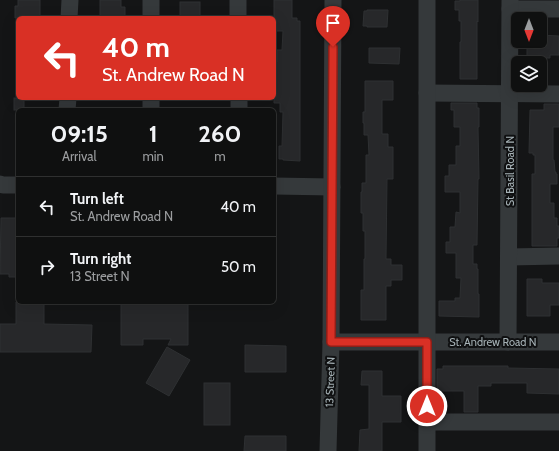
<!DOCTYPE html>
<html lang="en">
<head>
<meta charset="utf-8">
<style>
	body { margin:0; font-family:Cabin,sans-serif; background:#1d1e1e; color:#f1f3f6; height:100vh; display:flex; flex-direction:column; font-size:15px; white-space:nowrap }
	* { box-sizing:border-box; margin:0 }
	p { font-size:13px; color:#9b9d9f }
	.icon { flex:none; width:22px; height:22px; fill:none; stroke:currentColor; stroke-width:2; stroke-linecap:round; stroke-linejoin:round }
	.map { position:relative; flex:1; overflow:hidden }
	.details { position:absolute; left:16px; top:108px; width:260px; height:196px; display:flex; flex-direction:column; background:#0f1010; border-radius:6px; box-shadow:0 4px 16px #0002,0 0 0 1px #2f3030 }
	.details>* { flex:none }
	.top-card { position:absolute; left:16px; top:16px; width:260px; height:84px; border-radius:6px; box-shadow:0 4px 16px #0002,0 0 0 1px #2f3030; background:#d93025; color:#fff; overflow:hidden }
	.needle { width:26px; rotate:180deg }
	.controls { position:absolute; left:511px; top:12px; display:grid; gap:8px }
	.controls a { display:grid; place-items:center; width:36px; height:36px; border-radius:6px; background:#0f1010; box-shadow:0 4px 16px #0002,0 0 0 1px #2f3030; font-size:20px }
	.pin { position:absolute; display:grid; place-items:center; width:34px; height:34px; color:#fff; margin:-41px -17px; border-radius:50% 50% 50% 0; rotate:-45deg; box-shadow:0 0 4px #0007 }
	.pin .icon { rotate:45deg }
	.me { position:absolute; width:44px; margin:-22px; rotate:0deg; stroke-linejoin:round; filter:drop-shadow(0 0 3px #0008) }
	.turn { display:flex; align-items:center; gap:14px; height:84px; padding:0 20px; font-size:18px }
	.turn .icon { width:52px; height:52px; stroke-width:2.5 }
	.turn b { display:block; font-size:28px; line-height:34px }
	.eta { display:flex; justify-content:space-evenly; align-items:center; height:68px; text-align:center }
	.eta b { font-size:24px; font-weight:700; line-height:28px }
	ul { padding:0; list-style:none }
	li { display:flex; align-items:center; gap:12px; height:60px; padding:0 20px; border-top:1px solid #2f3030 }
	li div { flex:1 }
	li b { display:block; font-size:15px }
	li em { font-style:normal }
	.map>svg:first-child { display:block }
</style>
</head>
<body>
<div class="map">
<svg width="559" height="451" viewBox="0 0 559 451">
	<rect width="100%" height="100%" fill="#141516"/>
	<g fill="#27282a" stroke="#2e3032">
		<polygon points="18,0 40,0 40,18 15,18 15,6 18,6"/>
		<polygon points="100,0 121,0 121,7 125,7 125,18 100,18"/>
		<polygon points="274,0 292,0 292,18 297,18 297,21 300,21 300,161 283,160 283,159 279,159 279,146 282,146 283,112 280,112 280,103 274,103 274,62 277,62 277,50 282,50 283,31 274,31"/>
		<polygon points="460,0 478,0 478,22 477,21 477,79 460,79 460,42 461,42 461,21 459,21 459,10 455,10 455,1 460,1"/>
		<rect x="180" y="2" width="20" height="16"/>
		<polygon points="367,10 388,10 387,27 367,27 367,26 363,26 364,11 367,11"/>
		<polygon points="540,35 559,36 559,55 550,55 550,58 544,58 544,63 527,63 527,41 540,41"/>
		<polygon points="369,48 400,48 399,64 369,63"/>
		<polygon points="365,81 393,81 393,100 382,100 382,134 388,134 388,147 393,147 393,179 387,179 386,259 391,259 391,265 402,265 402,280 391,280 391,286 386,286 386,320 361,320 361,290 364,290 364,259 365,259 365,231 363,231 363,213 361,213 361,192 362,192 362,183 366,183 366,155 369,155 368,135 364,135 364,123 363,123 363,112 365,112"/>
		<rect x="14" y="98" width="10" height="12"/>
		<polygon points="451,103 477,103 477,108 479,108 479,127 478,127 479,179 478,179 477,245 473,245 473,264 477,264 477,269 478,269 478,294 479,294 479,317 439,316 439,301 455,301 455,298 460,298 461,278 456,278 456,253 446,253 446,242 450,242 450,227 455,227 456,212 460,213 460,192 445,192 445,176 449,176 449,165 456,165 456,146 460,146 460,127 454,127 454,110 451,110"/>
		<polygon points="544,104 559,104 559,127 553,127 553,160 554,160 555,172 556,172 556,174 557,174 557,184 550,184 550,203 554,203 554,218 557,218 557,226 559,226 559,238 557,238 557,246 532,246 532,174 535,174 535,155 533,155 533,153 529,153 530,110 544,110"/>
		<polygon points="1,218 18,218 18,277 9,277 9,274 0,274"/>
		<polygon points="527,279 542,279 542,283 559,283 559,305 550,305 550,316 527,316"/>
		<polygon points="16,302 44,302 44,324 92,325 91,352 0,352 0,324 16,324"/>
		<polygon points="121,302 188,302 188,345 168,345 171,339 143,339 143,345 121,345"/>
		<polygon points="245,345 286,346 286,372 245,372"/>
		<polygon points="167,347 190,360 169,396 146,383"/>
		<polygon points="443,366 508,366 508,368 559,369 559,394 527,393 527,383 491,383 491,386 478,386 478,412 464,412 464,391 440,391 440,405 437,405 437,369 443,369"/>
		<polygon points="362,371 382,371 382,396 401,396 401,422 382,422 382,451 359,451 360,430 369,429 369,385 361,385"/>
		<rect x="204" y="383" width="26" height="42"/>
		<polygon points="245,436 286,436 286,451 244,451"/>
	</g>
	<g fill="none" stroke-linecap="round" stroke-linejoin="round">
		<g stroke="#35393b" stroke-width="17">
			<polyline points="238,0 238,18"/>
			<polyline points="510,9 559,9"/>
			<polyline points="69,18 70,0"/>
			<polyline points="151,18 151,0"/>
			<polyline points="427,93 559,94"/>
			<polyline points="239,98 239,110"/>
			<polyline points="67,110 68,98"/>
			<polyline points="151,110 151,98"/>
			<polyline points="0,184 3,185 18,185"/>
			<polyline points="274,186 332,187"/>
			<polyline points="509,257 559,256"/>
			<polyline points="331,342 559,342"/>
			<polyline points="508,342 510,0"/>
			<polyline points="427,422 559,422"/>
			<polyline points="328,451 331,342 333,0"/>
			<polyline points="427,451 427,0"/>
		</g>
	</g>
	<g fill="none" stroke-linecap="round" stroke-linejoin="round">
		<defs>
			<polyline id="route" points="333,47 331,342 427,342 427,406"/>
		</defs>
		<use href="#route" stroke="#8d1f18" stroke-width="10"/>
		<use href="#route" stroke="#d93025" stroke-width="7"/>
	</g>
	<g text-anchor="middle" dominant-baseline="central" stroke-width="4" stroke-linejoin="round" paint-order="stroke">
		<g font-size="11" fill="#a6b2b6" stroke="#0f1011">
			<text transform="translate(510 171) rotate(-90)">St Basil Road N</text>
			<text x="493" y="342">St. Andrew Road N</text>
			<text transform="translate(330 382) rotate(-88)">13 Street N</text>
		</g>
	</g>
</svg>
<div class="controls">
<a><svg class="needle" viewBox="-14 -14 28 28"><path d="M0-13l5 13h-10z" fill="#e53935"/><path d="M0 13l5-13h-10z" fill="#9b9d9f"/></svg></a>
<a><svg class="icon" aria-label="layers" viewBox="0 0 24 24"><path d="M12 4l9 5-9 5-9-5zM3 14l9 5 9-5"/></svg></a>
</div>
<div class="pin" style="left:333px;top:47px;background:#d93025"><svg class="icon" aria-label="arrive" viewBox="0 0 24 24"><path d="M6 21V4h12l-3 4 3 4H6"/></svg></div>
<svg class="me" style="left:427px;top:406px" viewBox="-20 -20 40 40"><circle r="17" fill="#d93025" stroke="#fff" stroke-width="3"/><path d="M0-11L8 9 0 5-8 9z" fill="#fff"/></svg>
<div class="top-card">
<div class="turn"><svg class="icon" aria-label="left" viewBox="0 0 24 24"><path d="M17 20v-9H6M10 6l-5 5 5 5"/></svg><div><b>40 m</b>St. Andrew Road N</div></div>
</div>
<section class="details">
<div class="eta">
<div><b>09:15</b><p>Arrival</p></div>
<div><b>1</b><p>min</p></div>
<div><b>260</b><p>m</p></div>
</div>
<ul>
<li><svg class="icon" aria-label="left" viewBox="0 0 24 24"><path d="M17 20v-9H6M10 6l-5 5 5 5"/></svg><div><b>Turn left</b><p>St. Andrew Road N</p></div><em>40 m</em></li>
<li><svg class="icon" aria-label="right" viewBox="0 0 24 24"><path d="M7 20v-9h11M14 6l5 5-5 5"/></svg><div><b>Turn right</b><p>13 Street N</p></div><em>50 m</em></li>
</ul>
</section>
</div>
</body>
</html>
